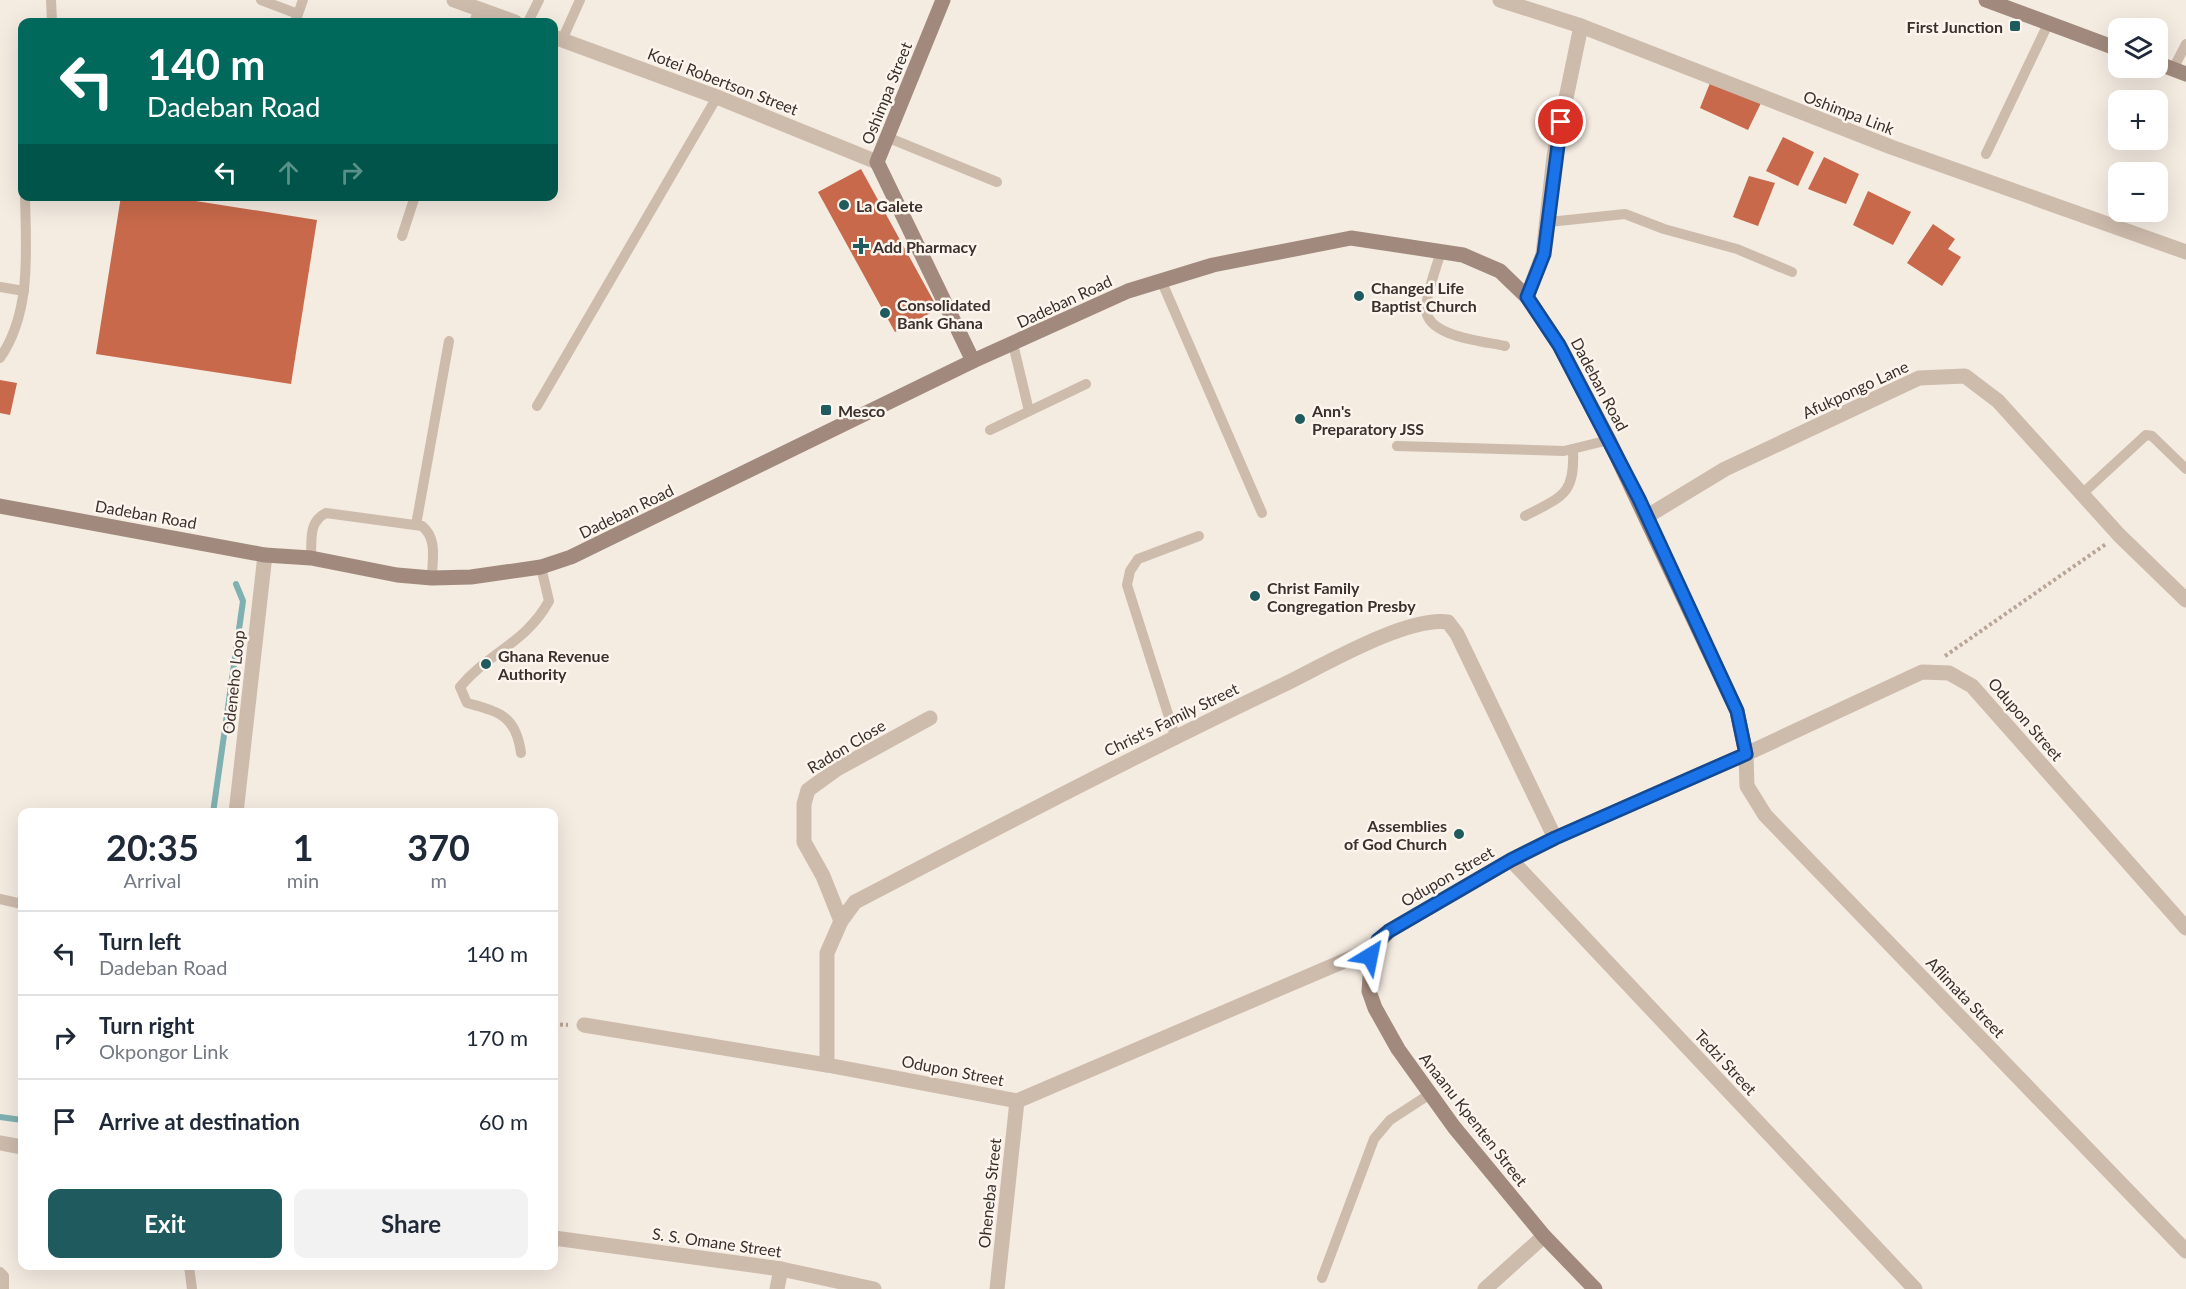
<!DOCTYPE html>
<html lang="en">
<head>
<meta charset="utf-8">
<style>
	body { margin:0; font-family:Lato,sans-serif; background:#f2f2f3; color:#1f2937; height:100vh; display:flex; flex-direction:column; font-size:22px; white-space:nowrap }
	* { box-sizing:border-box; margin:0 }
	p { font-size:20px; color:#747a83 }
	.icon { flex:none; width:33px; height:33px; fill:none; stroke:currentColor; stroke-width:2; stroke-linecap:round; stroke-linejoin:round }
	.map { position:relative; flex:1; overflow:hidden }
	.side { position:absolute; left:18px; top:808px; width:540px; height:462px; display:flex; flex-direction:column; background:#fff; border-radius:12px; box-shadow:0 6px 24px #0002 }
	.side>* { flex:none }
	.banner { position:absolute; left:18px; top:18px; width:540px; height:183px; border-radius:12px; box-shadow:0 6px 24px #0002; background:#00695c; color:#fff; overflow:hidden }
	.controls { position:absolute; left:2108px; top:18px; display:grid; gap:12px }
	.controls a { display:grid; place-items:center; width:60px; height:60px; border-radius:12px; background:#fff; box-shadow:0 6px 24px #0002; font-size:30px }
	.pin { position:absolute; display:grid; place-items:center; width:51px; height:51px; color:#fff; margin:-26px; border:3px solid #fff; border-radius:50%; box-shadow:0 2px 6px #0007 }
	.me { position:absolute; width:66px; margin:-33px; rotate:35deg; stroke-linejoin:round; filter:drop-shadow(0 0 4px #0008) }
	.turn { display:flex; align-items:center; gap:21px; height:126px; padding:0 30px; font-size:27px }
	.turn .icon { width:78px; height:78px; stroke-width:2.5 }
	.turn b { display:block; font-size:42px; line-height:51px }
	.lanes { display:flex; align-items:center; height:57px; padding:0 30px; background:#0003; justify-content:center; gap:30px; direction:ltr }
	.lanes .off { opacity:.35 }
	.eta { display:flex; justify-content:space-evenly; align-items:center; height:102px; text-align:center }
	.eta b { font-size:36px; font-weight:700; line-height:42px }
	.primary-button { display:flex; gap:12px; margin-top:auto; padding:12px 30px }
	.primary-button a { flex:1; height:69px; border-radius:12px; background:#1f5a5e; color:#fff; font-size:24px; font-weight:700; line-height:69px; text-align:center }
	.primary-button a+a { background:#f2f2f3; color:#1f2937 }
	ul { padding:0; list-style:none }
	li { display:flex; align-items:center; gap:18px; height:84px; padding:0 30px; border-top:2px solid #e0e1e3 }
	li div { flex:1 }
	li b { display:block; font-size:22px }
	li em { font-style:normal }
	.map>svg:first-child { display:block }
</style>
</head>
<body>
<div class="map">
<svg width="2186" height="1289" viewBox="0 0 2186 1289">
	<rect width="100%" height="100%" fill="#f4ebe1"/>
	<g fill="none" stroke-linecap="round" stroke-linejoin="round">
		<g stroke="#7fb0b2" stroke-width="6">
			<polyline points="213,813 243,601 236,584"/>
			<polyline points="0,1117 22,1120"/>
		</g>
	</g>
	<g fill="#c8694b">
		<polygon points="1710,83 1761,103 1748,130 1700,108"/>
		<polygon points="1783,137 1814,152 1798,186 1766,171"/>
		<polygon points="1824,157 1859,174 1846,204 1808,189"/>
		<polygon points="861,169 938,309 895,332 818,192"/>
		<polygon points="1749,176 1775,183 1758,226 1733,217"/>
		<polygon points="1868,191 1911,212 1893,245 1853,225"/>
		<polygon points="121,196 164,196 317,220 291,384 96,354"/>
		<polygon points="1933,224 1955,239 1948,249 1961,257 1942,286 1907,263"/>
		<polygon points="0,380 17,383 10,415 0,413"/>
	</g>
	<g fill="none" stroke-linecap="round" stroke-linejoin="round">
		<g stroke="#b9a596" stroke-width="4" stroke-dasharray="3 3" stroke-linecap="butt">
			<polyline points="1945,656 2106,544"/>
			<polyline points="554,1024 568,1025"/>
		</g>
		<g stroke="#cdbbac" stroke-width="10">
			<polyline points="51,0 52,22"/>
			<polyline points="261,0 298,14"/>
			<polyline points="295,22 303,0"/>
			<polyline points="474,22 479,9"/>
			<polyline points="528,22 539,0"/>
			<polyline points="562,40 580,0"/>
			<polyline points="2173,69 2186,44"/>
			<polyline points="889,138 997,182"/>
			<polyline points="1986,154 2048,24"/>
			<polyline points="1549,222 1625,214 1664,229 1737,249 1792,272"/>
			<polyline points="402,236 415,196"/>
			<path d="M1441 251C1437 266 1426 294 1426 309 1427 337 1483 341 1505 346"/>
			<polyline points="1161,280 1262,513"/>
			<polyline points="0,287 24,291"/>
			<polyline points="1013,344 1029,411"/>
			<path d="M0 358C32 312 26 250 25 196"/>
			<polyline points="537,406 717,97"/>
			<polyline points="990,430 1086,384"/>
			<polyline points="1397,446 1564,451 1609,440"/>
			<polyline points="2082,494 2146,435 2152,436 2186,469"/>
			<path d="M1525 516C1563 496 1575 495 1573 449"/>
			<polyline points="416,525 449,341"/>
			<path d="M311 558C312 540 308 522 326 513L422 526C438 539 432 560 432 578"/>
			<polyline points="1175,736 1127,585 1130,571 1138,559 1199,536"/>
			<path d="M521 753C516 715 499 712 467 703L460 687C488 653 526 643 549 601L541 567"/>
			<polyline points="0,899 22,904"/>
			<polyline points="189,1266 192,1289"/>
			<polyline points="0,1272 4,1276 4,1289"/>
			<polyline points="1322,1278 1374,1139 1390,1120 1430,1094"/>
		</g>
		<g stroke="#cdbbac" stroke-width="15">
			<polyline points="454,0 515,22"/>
			<polyline points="1500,0 1581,26 1891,147 2186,252"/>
			<polyline points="554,37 717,97 877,162"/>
			<polyline points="1527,297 1543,254 1554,156 1581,26"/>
			<polyline points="1646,517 1725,469 1919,378 1965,376 1998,401 2119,535 2186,600"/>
			<polyline points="236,813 265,555"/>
			<polyline points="1511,860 1915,1289"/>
			<polyline points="841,921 823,876 804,842 804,804 808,790 837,769 930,718"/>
			<polyline points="2186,928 1972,686 1949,673 1922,672 1746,754 1747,786 1765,815 2186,1251"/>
			<polyline points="584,1025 827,1065 1017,1101 1372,949"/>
			<path d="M827 1065V953L841 921 855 902C997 828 1140 753 1285 684 1324 665 1407 616 1448 622L1457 634 1555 838"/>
			<polyline points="0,1143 22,1147"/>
			<polyline points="554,1238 781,1269 874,1289"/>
			<polyline points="777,1289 781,1269"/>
			<polyline points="997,1289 1017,1101"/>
			<polyline points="1485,1289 1544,1236"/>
		</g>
		<g stroke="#a18a7d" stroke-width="15">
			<polyline points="943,0 877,162 973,361"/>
			<polyline points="1986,0 2118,49"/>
			<polyline points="2157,63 2186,74"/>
			<polyline points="0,506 265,555 311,558 397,575 432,578 471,577 541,567 571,557 973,361 1128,291 1213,265 1351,238 1463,255 1500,271 1527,297 1559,345 1609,440 1737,711 1746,754 1555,838 1511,860 1389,931 1372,949 1369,991 1375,1008 1398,1049 1454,1127 1544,1236 1595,1289"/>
		</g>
	</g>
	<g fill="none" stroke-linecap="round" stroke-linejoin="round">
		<defs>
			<polyline id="route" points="1370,956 1378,940 1389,931 1511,860 1555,838 1746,754 1737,711 1639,499 1559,345 1527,297 1544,254 1561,122"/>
		</defs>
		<use href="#route" stroke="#114b97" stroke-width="15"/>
		<use href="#route" stroke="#1a73e8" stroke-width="10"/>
	</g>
	<g fill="#1f5a5e" stroke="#fbf5ee" stroke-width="2">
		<rect x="2009" y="20" width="12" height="12" rx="3"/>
		<circle cx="844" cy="205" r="6"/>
		<path d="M858 237h6v6h6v6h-6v6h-6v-6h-6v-6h6z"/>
		<circle cx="1359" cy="296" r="6"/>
		<circle cx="885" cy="313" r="6"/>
		<rect x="820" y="404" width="12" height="12" rx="3"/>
		<circle cx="1300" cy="419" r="6"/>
		<circle cx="1255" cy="596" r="6"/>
		<circle cx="486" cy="664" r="6"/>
		<circle cx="1459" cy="834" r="6"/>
	</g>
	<g text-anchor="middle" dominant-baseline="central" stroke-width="5" stroke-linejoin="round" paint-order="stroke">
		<g font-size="16" font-weight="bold" fill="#3b302b" stroke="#fbf5ee" text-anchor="start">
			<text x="2003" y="26" text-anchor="end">First Junction</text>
			<text x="856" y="205">La Galete</text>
			<text x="873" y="246">Add Pharmacy</text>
			<text x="1371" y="287">Changed Life<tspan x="1371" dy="18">Baptist Church</tspan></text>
			<text x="897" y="304">Consolidated<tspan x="897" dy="18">Bank Ghana</tspan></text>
			<text x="838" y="410">Mesco</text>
			<text x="1312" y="410">Ann's<tspan x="1312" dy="18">Preparatory JSS</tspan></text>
			<text x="1267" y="587">Christ Family<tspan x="1267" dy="18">Congregation Presby</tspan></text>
			<text x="498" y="655">Ghana Revenue<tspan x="498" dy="18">Authority</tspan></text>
			<text x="1447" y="825" text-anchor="end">Assemblies<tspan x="1447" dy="18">of God Church</tspan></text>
		</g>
		<g font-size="16" fill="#3b302b" stroke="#fbf5ee">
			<text transform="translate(723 81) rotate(21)">Kotei Robertson Street</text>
			<text transform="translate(886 93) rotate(-68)">Oshimpa Street</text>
			<text transform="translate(1849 112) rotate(21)">Oshimpa Link</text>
			<text transform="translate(1064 301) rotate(-25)">Dadeban Road</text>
			<text transform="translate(1600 384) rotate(62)">Dadeban Road</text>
			<text transform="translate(1855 389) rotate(-25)">Afukpongo Lane</text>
			<text transform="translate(626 511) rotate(-26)">Dadeban Road</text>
			<text transform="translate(146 514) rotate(10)">Dadeban Road</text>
			<text transform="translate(233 682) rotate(-84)">Odeneho Loop</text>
			<text transform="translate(1171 719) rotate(-26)">Christ's Family Street</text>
			<text transform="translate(2026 719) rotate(49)">Odupon Street</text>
			<text transform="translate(846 746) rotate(-31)">Radon Close</text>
			<text transform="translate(1447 876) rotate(-30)">Odupon Street</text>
			<text transform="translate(1966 997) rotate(46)">Aflimata Street</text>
			<text transform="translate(1726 1062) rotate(47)">Tedzi Street</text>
			<text transform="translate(953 1070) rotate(11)">Odupon Street</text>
			<text transform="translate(1474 1119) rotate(52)">Anaanu Kpenten Street</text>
			<text transform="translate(989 1193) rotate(-84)">Oheneba Street</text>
			<text transform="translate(717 1242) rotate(8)">S. S. Omane Street</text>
		</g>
	</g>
</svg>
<div class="controls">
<a><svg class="icon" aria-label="layers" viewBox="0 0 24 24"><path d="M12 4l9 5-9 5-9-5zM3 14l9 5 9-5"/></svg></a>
<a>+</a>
<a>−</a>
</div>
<div class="pin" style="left:1561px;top:122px;background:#d93025"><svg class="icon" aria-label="arrive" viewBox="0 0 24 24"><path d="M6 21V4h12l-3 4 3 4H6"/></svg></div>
<svg class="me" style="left:1370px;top:956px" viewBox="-20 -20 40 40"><path d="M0-17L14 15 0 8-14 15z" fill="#1a73e8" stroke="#fff" stroke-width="4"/></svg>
<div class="banner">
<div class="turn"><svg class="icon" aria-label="left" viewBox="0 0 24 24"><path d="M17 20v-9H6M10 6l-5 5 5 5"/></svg><div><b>140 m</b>Dadeban Road</div></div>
<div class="lanes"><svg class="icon" aria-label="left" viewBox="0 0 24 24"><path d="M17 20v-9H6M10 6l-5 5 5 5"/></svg><svg class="icon off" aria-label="ahead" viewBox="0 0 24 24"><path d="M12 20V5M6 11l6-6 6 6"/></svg><svg class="icon off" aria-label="right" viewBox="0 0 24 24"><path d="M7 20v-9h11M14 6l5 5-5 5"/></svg></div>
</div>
<section class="side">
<div class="eta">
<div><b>20:35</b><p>Arrival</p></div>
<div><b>1</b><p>min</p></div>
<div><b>370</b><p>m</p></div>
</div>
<ul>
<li><svg class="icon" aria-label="left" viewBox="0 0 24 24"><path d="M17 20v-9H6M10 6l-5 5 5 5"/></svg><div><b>Turn left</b><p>Dadeban Road</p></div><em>140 m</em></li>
<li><svg class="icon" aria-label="right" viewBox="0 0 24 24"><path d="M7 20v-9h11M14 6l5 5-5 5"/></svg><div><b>Turn right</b><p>Okpongor Link</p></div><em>170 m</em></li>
<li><svg class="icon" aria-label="arrive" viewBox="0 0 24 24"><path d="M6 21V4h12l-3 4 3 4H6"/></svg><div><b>Arrive at destination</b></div><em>60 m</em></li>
</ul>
<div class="primary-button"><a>Exit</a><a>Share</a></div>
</section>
</div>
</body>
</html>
